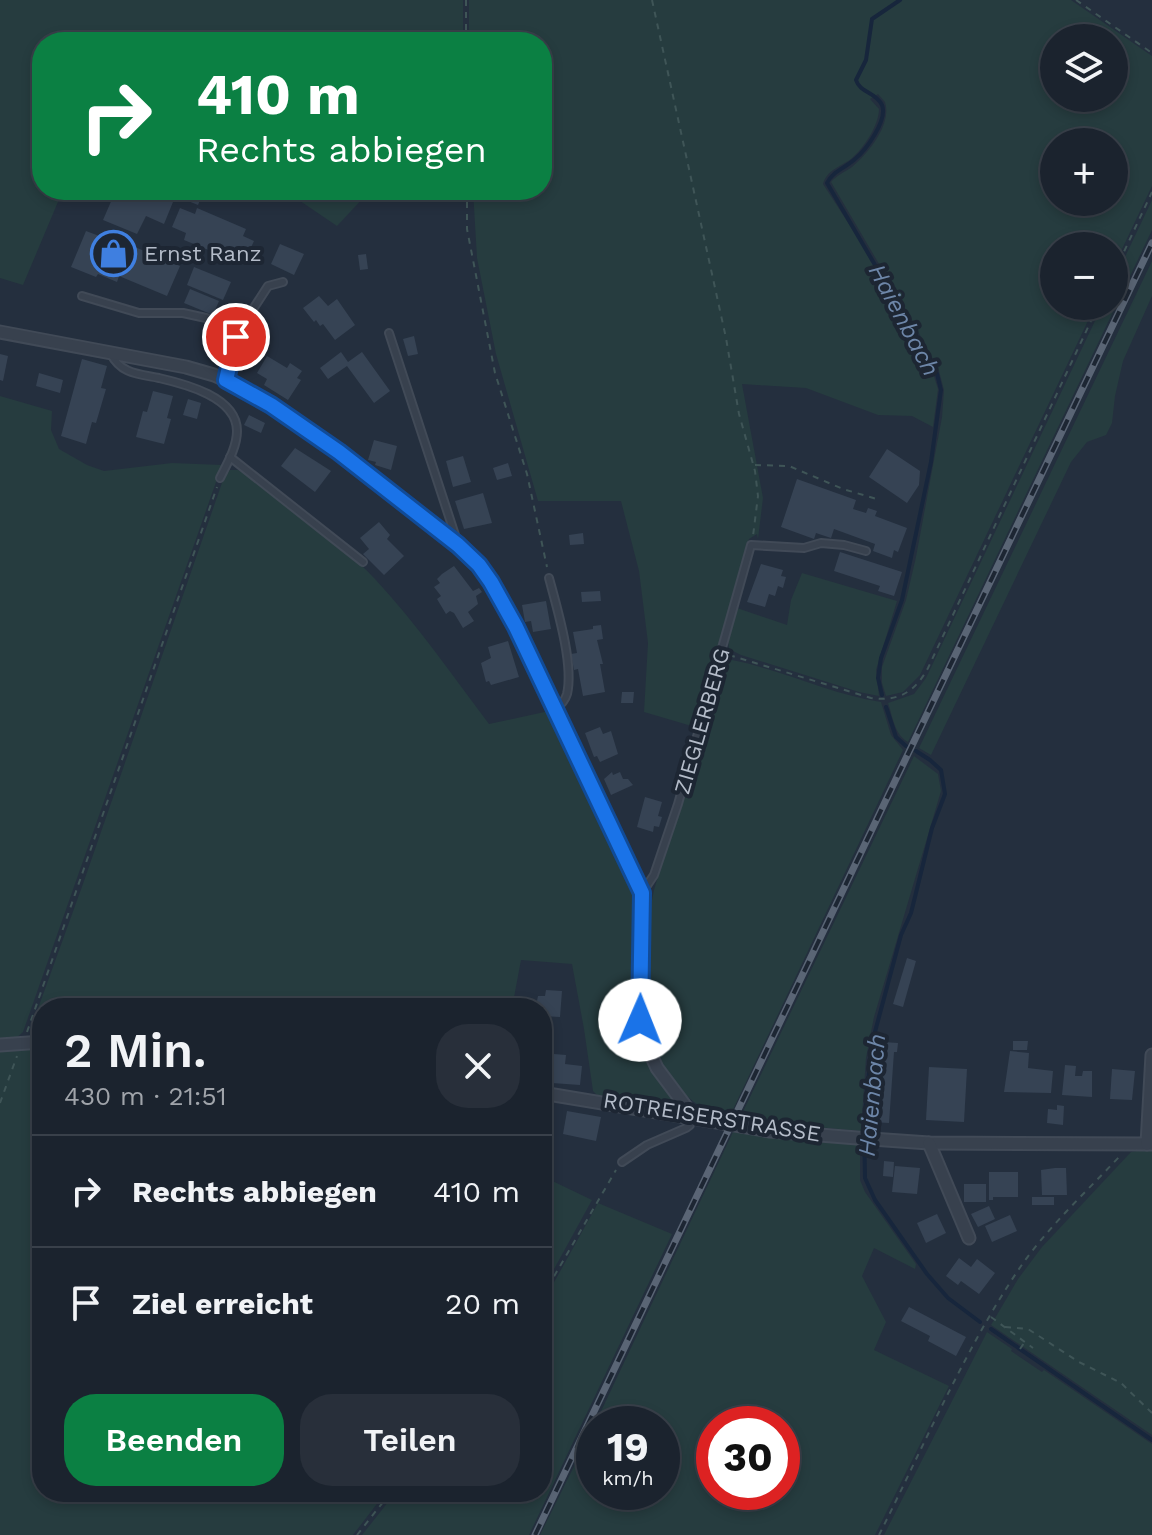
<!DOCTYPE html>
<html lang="de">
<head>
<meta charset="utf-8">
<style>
	body { margin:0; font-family:"Work Sans",sans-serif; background:#282f3a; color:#f1f3f6; height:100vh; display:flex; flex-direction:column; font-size:30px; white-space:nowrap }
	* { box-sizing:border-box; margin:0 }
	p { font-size:26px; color:#a0a4aa }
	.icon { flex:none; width:44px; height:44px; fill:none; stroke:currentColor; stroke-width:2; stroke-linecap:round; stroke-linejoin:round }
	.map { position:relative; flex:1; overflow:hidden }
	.panel { position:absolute; left:32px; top:998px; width:520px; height:504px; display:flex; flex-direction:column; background:#1b232e; border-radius:32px; box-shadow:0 4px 12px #0003,0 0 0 2px #39404a }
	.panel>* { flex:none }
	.hud { position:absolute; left:32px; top:32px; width:520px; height:168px; border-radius:32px; box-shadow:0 4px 12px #0003,0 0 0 2px #39404a; background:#0b8043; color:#fff; overflow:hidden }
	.buttons { position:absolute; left:1040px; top:24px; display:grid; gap:16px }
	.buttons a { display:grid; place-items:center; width:88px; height:88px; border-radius:50%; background:#1b232e; box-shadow:0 4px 12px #0003,0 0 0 2px #39404a; font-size:40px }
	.speed { position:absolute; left:576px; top:1406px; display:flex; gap:16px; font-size:40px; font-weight:700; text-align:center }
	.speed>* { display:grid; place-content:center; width:104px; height:104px; border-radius:50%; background:#1b232e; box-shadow:0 4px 12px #0003,0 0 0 2px #39404a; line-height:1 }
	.speed small { font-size:20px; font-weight:400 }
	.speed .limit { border:12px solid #d22; background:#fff; color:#111 }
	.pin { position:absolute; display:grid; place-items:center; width:68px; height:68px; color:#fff; margin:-34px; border:4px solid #fff; border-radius:50%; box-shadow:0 2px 8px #0007 }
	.me { position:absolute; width:88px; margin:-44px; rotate:1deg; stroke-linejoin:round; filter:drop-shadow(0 0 6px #0008) }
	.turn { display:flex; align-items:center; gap:28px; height:168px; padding:0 32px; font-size:36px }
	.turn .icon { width:104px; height:104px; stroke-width:2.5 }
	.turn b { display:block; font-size:56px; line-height:68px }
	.round { display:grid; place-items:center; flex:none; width:84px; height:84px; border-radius:32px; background:#282f3a }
	.overview { display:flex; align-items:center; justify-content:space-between; height:136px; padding:0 32px }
	h1 { font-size:48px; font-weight:600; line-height:60px }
	.button { display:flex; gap:16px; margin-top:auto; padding:16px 32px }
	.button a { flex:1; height:92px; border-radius:32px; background:#0b8043; color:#fff; font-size:32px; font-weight:600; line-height:92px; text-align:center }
	.button a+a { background:#282f3a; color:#f1f3f6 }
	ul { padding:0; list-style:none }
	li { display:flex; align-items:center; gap:24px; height:112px; padding:0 32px; border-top:2px solid #39404a }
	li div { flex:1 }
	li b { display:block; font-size:30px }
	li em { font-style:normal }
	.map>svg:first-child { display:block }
</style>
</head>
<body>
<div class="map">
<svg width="1152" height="1535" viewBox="0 0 1152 1535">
	<rect width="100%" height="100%" fill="#242f3e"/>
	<g fill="#263c3f" fill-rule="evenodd">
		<polygon points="0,0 463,0 463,42 42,42 42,190 63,190 23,285 0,278"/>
		<path d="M469 0H1071L1152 56V186L1114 266V246H1054V306H1095L920 675 903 692 886 696 882 683V667L906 600 916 557 942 417 944 390 939 371 913 322 831 182C837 175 845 172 852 167 869 153 892 124 885 102L878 94 870 99 879 109C879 125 864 148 851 159 840 167 827 170 823 184L858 238 932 370 938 389 933 427 912 416 878 415 806 388 742 384 763 498 758 539 757 534 749 539 695 727 644 712 648 643 639 571 621 501H538L496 354 477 258 473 190H542V42H469ZM1054 38H1114V98H1054ZM1054 142H1114V202H1054Z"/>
		<polygon points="284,190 365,190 365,196 337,226"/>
		<path d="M1152 200V230L908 742C894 734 893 717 888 703L914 694 926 678 1102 306H1114V280Z"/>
		<polygon points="1152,261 1152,296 1123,361 1115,396 1112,423 1106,435 1087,442 1071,462 931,755 919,748"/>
		<polygon points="0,396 52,411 51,430 59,449 87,465 104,471 172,463 222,465 23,1032 15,1039 0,1040"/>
		<path d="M230 470H238L252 478C293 510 339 541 375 579 417 624 452 675 489 724L549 711 616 850 635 898 637 937 634 1020 638 1041 647 1062 672 1097 668 1106 597 1095 593 1091 584 1029 572 964 521 960 512 1008H42V1036L36 1035 32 1027 36 1014 84 881 224 477Z"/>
		<polygon points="802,573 897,601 876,670 879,696 859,692 741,655 729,649 728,641 737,608 787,625 791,600"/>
		<path d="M732 660C783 670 830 694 881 702L891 735 903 750 729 1118C689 1111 653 1065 646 1026 642 1008 645 989 647 970 648 943 648 916 654 890L719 668 723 662Z"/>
		<polygon points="914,756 938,774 941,791 874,1017 866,1058 861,1131 739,1120"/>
		<polygon points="42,1047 42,1492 386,1492 353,1535 0,1535 0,1050"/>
		<path d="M733 1132 860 1144V1180L865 1192 916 1264 915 1269 874 1248 862 1276 886 1322 874 1350 949 1386 875 1535H540L594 1426V1492H662V1424H595ZM714 1424H782V1492H714Z"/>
		<polygon points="1142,1150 1152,1151 1152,1435 991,1325 1018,1279 1042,1247 1131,1152"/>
		<polygon points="542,1176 592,1200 542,1291"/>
		<polygon points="598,1203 672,1234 529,1535 362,1535 396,1492 542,1492 542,1304"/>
		<polygon points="987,1332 1012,1349 1011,1351 1042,1372 1044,1370 1152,1444 1152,1535 884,1535"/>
	</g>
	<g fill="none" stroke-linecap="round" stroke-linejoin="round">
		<g stroke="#17263c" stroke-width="4">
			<path d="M882 695 878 678 881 658 902 600 931 462 941 390 937 374 909 323 827 183C832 172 845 168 855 159 866 150 888 120 882 105 876 92 860 93 856 80L866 60 872 19 900 0"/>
			<polyline points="886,707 896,737 906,746"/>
			<polyline points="916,751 930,760 941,770 945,794 932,828 911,913 901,935 872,1043 864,1124 865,1178 875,1200 927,1274 948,1298 980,1322"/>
			<polyline points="991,1329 1152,1440"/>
		</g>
	</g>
	<g fill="#364354">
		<polygon points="116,190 144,190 173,202 164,224 146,216 137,234 103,220"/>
		<polygon points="169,190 204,190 198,205 168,193"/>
		<polygon points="180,208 195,214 197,208 246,229 243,236 254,241 246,258 236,254 233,260 184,240 186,233 172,227"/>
		<polygon points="86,231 110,240 111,237 180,266 167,296 119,276 117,282 98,274 96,277 71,267"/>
		<polygon points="280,244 304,254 294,275 271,264"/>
		<polygon points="366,254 368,269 360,270 358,255"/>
		<polygon points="194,267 231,282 223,300 187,285"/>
		<polygon points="190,289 219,301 213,315 184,303"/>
		<polygon points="319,296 328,306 337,299 355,325 335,340 323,324 320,326 316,320 314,322 303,308"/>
		<polygon points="414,336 418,354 408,356 403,339"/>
		<polygon points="341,352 348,362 362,352 390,391 374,403 347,366 328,379 320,368"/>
		<polygon points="0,354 8,356 3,381 0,380"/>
		<polygon points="267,356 287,368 290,363 302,371 297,378 301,380 288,400 264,385 267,379 257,373"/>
		<polygon points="82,359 107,366 101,388 106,389 96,423 92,422 86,444 61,436"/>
		<polygon points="39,373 63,380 60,393 36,386"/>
		<polygon points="153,391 173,396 167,418 171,419 164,444 136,437 143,411 147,412"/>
		<polygon points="188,399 201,403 197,419 183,415"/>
		<polygon points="249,415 265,423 261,433 244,425"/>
		<polygon points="374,440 397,446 391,470 375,465 376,462 368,460"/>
		<polygon points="295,448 331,471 315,492 281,466"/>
		<polygon points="887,449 920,471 919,485 907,503 869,477"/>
		<polygon points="463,456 471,482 453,487 446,461"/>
		<polygon points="508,463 512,476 497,480 493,468"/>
		<polygon points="797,479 856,500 853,509 866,513 868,508 877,511 875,516 907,528 898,552 894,550 892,558 873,551 875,544 834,529 831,538 816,533 814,539 781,527"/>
		<polygon points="483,493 492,523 464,529 455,501"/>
		<polygon points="379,522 390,535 387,539 404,556 384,575 363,554 369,549 360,538"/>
		<polygon points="583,533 584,544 570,545 569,535"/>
		<polygon points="840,552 902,572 894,596 878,591 880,586 834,571"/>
		<polygon points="761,564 783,570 781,576 786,577 783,588 778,586 775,596 769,594 765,607 747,602"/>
		<polygon points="454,566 473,591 479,588 482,592 476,596 478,604 468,612 474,621 463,628 454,613 450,611 446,614 437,599 441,596 434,587 440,583 437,579 442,574"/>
		<polygon points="600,591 601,601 582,602 581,592"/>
		<polygon points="546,601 551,629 533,632 531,621 525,622 522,605"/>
		<polygon points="601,625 603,639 597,640 603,664 600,664 605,692 583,696 578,669 574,670 571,654 577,653 573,632 593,629 593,626"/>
		<polygon points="508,641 519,677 491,685 489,681 486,682 481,663 491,658 488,647"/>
		<polygon points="622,692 634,692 633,703 621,703"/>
		<polygon points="600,727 603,734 611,731 618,754 600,762 597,756 594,757 585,733"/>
		<polygon points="612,772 613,775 620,772 623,779 628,779 633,785 611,795 604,779"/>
		<polygon points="645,797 662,802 658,816 662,817 659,827 654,826 653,832 637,827"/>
		<polygon points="907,958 916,961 903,1007 893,1004"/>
		<polygon points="546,990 562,991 560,1017 542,1016 542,1008 527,1008 528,1000 537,1001 538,996 545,996"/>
		<polygon points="1013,1041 1028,1041 1027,1050 1013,1050"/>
		<polygon points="883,1042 898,1043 897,1052 894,1052 889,1123 872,1122 876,1074 879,1074"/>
		<polygon points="1010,1051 1029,1053 1028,1068 1053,1071 1051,1093 1004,1092"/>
		<polygon points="554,1054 566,1055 565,1064 582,1066 580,1085 552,1083"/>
		<polygon points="1065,1065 1076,1066 1075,1076 1082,1076 1083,1071 1092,1071 1092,1097 1062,1095"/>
		<polygon points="929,1067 967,1069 964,1122 926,1120"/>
		<polygon points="1112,1069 1135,1071 1132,1100 1110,1099"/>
		<polygon points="1057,1105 1064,1106 1063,1125 1047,1123 1048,1109 1057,1110"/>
		<polygon points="567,1111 601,1117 596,1141 563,1134"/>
		<polygon points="884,1161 894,1162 893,1177 883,1176"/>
		<polygon points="895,1166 920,1168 917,1194 892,1192"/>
		<polygon points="1055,1168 1066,1168 1067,1195 1042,1195 1041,1170"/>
		<polygon points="989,1172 1018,1172 1018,1197 993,1197 993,1200 989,1200"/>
		<rect x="964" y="1184" width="22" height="18"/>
		<rect x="1032" y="1197" width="22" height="8"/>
		<polygon points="989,1206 995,1219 978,1227 971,1214"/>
		<polygon points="937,1214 946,1233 926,1243 917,1223"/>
		<polygon points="1010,1215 1017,1231 992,1242 985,1226"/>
		<polygon points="959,1258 971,1267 977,1259 995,1273 979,1294 961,1281 958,1285 946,1276"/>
		<polygon points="909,1307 966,1337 956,1356 928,1341 930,1336 901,1321"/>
	</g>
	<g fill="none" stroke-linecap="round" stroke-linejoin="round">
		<defs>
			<g id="service">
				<polyline points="82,296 139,313 183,313 206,318 221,324 236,337 226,380"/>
				<polyline points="389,333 457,541"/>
				<polyline points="235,337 268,286 283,282"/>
				<path d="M111 354C121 374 139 374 159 378 185 384 237 397 237 431 237 447 227 464 220 478"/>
				<polyline points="230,457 363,562"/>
				<path d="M549 578C557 608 574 664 567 694 565 701 561 705 555 709"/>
				<polyline points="642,893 654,875 678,804 751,545 804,548 821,543 844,545 866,551"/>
				<polyline points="622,1162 647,1145 686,1128 690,1125 691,1117"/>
			</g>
			<g id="minor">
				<polyline points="0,332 186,367 214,375 245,389 298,422 458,545 479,565 491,582 516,627 642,893 639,1007 641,1033 657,1068 687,1108 691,1117"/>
				<polyline points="0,1045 42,1042"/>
				<polyline points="542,1093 770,1131 857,1138 929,1143 1152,1144"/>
				<polyline points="929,1143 969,1238"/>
				<polyline points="1147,1144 1152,1055"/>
			</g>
		</defs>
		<use href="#service" stroke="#414a57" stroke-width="10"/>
		<use href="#minor" stroke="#414a57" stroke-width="15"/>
		<g stroke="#3f5557" stroke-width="2" stroke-dasharray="6 6" stroke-linecap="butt">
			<polyline points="466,0 466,42"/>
			<polyline points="652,0 726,338 739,414 755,471 758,496 753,536"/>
			<polyline points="1076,0 1152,53"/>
			<polyline points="467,190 467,229 495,373 527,474 547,567"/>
			<polyline points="1114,273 1152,192"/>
			<polyline points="755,465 789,466 843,489 880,500"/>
			<path d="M729 655 871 698C898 702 915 692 928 668L1098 306"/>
			<polyline points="27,1032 217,487"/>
			<polyline points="0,1103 17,1056"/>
			<polyline points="542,1297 616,1170"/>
			<polyline points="991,1317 1033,1348"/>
			<polyline points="1005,1327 1028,1329 1079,1362 1121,1383 1152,1413"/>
			<polyline points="1020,1349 1024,1343"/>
			<polyline points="357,1535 391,1492"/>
			<path d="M879 1535C924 1446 965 1348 1021 1266 1049 1226 1086 1192 1119 1157"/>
		</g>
		<use href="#service" stroke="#38414e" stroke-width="6"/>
		<use href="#minor" stroke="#38414e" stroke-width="11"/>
		<defs>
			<polyline id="rail" points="535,1535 1152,243"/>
		</defs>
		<use href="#rail" stroke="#5a6575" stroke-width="7"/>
		<use href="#rail" stroke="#1d2633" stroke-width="4" stroke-dasharray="12" stroke-linecap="butt"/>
	</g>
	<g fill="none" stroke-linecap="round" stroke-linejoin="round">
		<defs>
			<polyline id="route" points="236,337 226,380 271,405 339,452 458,545 479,565 491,582 516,627 642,893 640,1020"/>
		</defs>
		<use href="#route" stroke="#114b97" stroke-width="20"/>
		<use href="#route" stroke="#1a73e8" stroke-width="14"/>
	</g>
	<defs>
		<symbol id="shop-ring" viewBox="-11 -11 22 22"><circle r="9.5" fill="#1d2633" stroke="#3f7fe0" stroke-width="1.5"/><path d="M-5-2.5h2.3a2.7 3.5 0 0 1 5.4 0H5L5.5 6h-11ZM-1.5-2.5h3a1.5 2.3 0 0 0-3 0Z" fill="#3f7fe0"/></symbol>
	</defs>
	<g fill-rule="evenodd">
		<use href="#shop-ring" x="88" y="228" width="51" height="51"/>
	</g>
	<g text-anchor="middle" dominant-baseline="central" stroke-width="8" stroke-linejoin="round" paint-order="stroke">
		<g font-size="22" fill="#b4bcc9" stroke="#1d2633" text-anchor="start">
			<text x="144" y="253">Ernst Ranz</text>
		</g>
		<g font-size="22" fill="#b4bcc9" stroke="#1d2633">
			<text transform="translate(702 721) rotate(-74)">ZIEGLERBERG</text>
			<text transform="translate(712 1117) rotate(9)">ROTREISERSTRASSE</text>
		</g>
		<g font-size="24" font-style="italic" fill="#6d86a8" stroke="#1d2633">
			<text transform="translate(904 320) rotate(62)">Haienbach</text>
			<text transform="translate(872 1095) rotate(-85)">Haienbach</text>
		</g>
	</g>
</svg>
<div class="buttons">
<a><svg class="icon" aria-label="layers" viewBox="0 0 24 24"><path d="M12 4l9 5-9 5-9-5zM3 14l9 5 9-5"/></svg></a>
<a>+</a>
<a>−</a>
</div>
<div class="speed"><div>19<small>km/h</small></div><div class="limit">30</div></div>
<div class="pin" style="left:236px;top:337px;background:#d93025"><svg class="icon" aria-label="arrive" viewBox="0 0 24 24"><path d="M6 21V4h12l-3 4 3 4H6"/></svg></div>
<svg class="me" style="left:640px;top:1020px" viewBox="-20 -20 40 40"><circle r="19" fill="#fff"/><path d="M0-13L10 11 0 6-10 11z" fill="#1a73e8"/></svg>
<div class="hud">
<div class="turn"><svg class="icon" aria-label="right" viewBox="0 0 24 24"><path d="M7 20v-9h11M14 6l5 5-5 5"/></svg><div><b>410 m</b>Rechts abbiegen</div></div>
</div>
<section class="panel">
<div class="overview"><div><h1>2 Min.</h1><p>430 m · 21:51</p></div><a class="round"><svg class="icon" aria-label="close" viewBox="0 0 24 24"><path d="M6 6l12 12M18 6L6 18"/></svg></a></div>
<ul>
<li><svg class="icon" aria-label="right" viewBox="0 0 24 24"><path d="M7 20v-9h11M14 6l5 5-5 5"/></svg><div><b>Rechts abbiegen</b></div><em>410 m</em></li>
<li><svg class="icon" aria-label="arrive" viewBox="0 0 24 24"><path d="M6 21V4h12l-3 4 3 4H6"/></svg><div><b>Ziel erreicht</b></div><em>20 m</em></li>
</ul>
<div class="button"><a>Beenden</a><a>Teilen</a></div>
</section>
</div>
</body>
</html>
